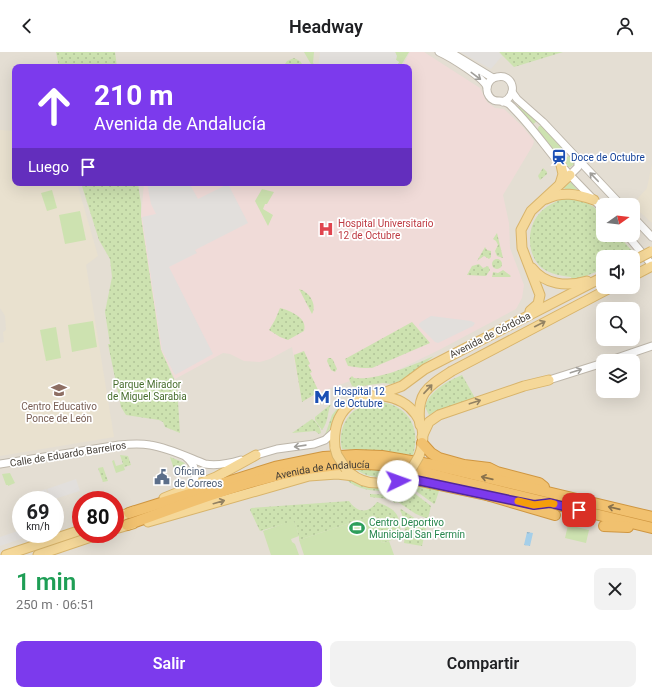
<!DOCTYPE html>
<html lang="es">
<head>
<meta charset="utf-8">
<style>
	body { margin:0; font-family:Roboto,sans-serif; background:#f2f2f2; color:#202124; height:100vh; display:flex; flex-direction:column; font-size:15px; white-space:nowrap }
	* { box-sizing:border-box; margin:0 }
	p { font-size:13px; color:#757577 }
	.icon { flex:none; width:22px; height:22px; fill:none; stroke:currentColor; stroke-width:2; stroke-linecap:round; stroke-linejoin:round }
	.map { position:relative; height:503px; overflow:hidden }
	.sheet { display:flex; flex-direction:column; background:#fff; flex:1 }
	.sheet>* { flex:none }
	.hud { position:absolute; left:12px; top:12px; width:400px; height:122px; border-radius:8px; box-shadow:0 4px 16px #0002; background:#7c3aed; color:#fff; overflow:hidden }
	.needle { width:26px; rotate:76deg }
	.fabs { position:absolute; left:596px; top:146px; display:grid; gap:8px }
	.fabs a { display:grid; place-items:center; width:44px; height:44px; border-radius:8px; background:#fff; box-shadow:0 4px 16px #0002; font-size:20px }
	.speed { position:absolute; left:12px; top:439px; display:flex; gap:8px; font-size:20px; font-weight:700; text-align:center }
	.speed>* { display:grid; place-content:center; width:52px; height:52px; border-radius:50%; background:#fff; box-shadow:0 4px 16px #0002; line-height:1 }
	.speed small { font-size:10px; font-weight:400 }
	.speed .limit { border:6px solid #d22; background:#fff; color:#111 }
	.pin { position:absolute; display:grid; place-items:center; width:34px; height:34px; color:#fff; margin:-17px; border-radius:8px; box-shadow:0 2px 6px #0006 }
	.me { position:absolute; width:44px; margin:-22px; rotate:87deg; stroke-linejoin:round; filter:drop-shadow(0 0 3px #0008) }
	.turn { display:flex; align-items:center; gap:14px; height:84px; padding:0 16px; font-size:18px }
	.turn .icon { width:52px; height:52px; stroke-width:2.5 }
	.turn b { display:block; font-size:28px; line-height:34px }
	.then { display:flex; align-items:center; height:38px; padding:0 16px; background:#0003; gap:8px; font-size:15px }
	.round { display:grid; place-items:center; flex:none; width:42px; height:42px; border-radius:8px; background:#f2f2f2 }
	.overview { display:flex; align-items:center; justify-content:space-between; height:68px; padding:0 16px }
	h1 { font-size:24px; font-weight:600; line-height:30px; color:#1e9e55 }
	.cta { display:flex; gap:8px; margin-top:auto; padding:8px 16px }
	.cta a { flex:1; height:46px; border-radius:8px; background:#7c3aed; color:#fff; font-size:16px; font-weight:600; line-height:46px; text-align:center }
	.cta a+a { background:#f2f2f2; color:#202124 }
	header { display:flex; justify-content:space-between; align-items:center; height:52px; padding:0 16px; background:#fff; font-size:18px; font-weight:600 }
	.map>svg:first-child { display:block }
</style>
</head>
<body>
<header><svg class="icon" aria-label="back" viewBox="0 0 24 24"><path d="M15 5l-7 7 7 7"/></svg>Headway<svg class="icon" aria-label="person" viewBox="0 0 24 24"><circle cx="12" cy="8" r="4"/><path d="M4 21q1-7 8-7t8 7"/></svg></header>
<div class="map">
<svg width="652" height="503" viewBox="0 0 652 503">
	<defs>
		<pattern id="park-dots" width="8" height="8" patternUnits="userSpaceOnUse"><rect width="8" height="8" fill="#cde2b0"/><path d="M2 2h.1M6 6h.1" fill="none" stroke="#b1c398" stroke-width="1.8" stroke-linecap="round"/></pattern>
		<pattern id="water-ripples" width="26" height="14" patternUnits="userSpaceOnUse"><rect width="26" height="14" fill="#a5cfe9"/><path d="M2 4q2-2 4 0t4 0M15 11q2-2 4 0t4 0" fill="none" stroke="#88a9be"/></pattern>
	</defs>
	<rect width="100%" height="100%" fill="#f0ece4"/>
	<path fill="#e4ded3" fill-rule="evenodd" d="M0 0H652V503H0ZM15 15H409V131H15ZM603 153H633V183H603ZM603 205H633V235H603ZM603 257H633V287H603ZM603 309H633V339H603ZM21 448H55V482H21ZM81 448H115V482H81Z"/>
	<g fill="#e9e1cf">
		<polygon points="0,78 15,79 15,131 77,131 98,204 86,213 114,385 0,404 0,291 4,290 3,280 6,278 5,264 0,256"/>
		<polygon points="652,112 652,171 632,153 647,136"/>
	</g>
	<polygon fill="#f0dbd8" points="410,0 424,0 480,36 487,50 495,56 504,57 523,75 534,89 533,93 503,143 509,171 510,196 524,233 522,246 516,257 439,298 365,334 350,329 328,337 302,350 292,295 270,307 260,310 244,309 230,302 223,301 175,327 161,298 141,165 144,131 409,131 409,15 402,15"/>
	<g fill="#cde2b0">
		<polygon points="304,0 314,0 313,11 317,15 312,14"/>
		<polygon points="395,0 409,0 400,15 396,15 399,10 396,8 396,2"/>
		<polygon points="520,53 537,69 532,73 517,56"/>
		<polygon points="539,74 542,74 567,100 559,106 537,78"/>
		<polygon points="570,103 575,109 575,112 570,115 568,115 562,109"/>
		<polygon points="571,130 579,140 565,138 564,135"/>
		<polygon points="262,137 274,140 267,152 265,152 263,157 273,163 268,174 255,149"/>
		<polygon points="52,138 57,156 47,159 41,141"/>
		<polygon points="80,159 86,188 65,192 59,163"/>
		<polygon points="93,269 97,295 72,300 68,273"/>
		<polygon points="56,275 61,306 46,309 40,278"/>
		<polygon points="114,408 116,414 123,412 125,418 116,421 112,409"/>
		<polygon points="10,421 15,431 8,434 8,433 6,433 2,422"/>
		<polygon points="374,463 382,491 389,489 394,503 304,503 299,488"/>
		<polygon points="294,468 299,484 291,487 292,490 295,492 299,503 271,503 263,479"/>
		<polygon points="568,473 589,478 586,491 565,486"/>
	</g>
	<g fill="url(#park-dots)">
		<polygon points="56,0 115,0 117,15 59,15"/>
		<polygon points="499,0 563,0 514,15"/>
		<polygon points="294,6 300,9 304,15 283,15 287,9"/>
		<polygon points="543,116 547,120 547,122 540,128 538,124"/>
		<polygon points="81,131 138,131 141,152 141,165 161,298 177,334 180,381 165,375 163,370 159,368 126,363 121,355 108,292 110,292 105,260 112,225 110,207 99,188"/>
		<path d="M565 146 580 147 594 155 603 166V183H618L633 200 625 205H603V217L586 224 572 228 571 225C562 224 550 222 542 216 527 204 526 176 539 162 545 154 555 150 565 146Z"/>
		<polygon points="497,181 503,206 497,204 495,199 498,193 496,189 493,187"/>
		<polygon points="485,195 487,198 491,199 491,205 489,207 484,204 477,209"/>
		<circle cx="497" cy="212" r="5"/>
		<polygon points="479,212 483,216 488,214 490,218 486,224 467,223 472,214"/>
		<polygon points="503,218 511,224 510,225 492,225 493,220 498,221"/>
		<path d="M299 237C310 240 317 253 312 262Z"/>
		<path d="M280 256C291 259 308 266 304 279L288 288 280 285 269 278 275 268Z"/>
		<polygon points="412,270 430,291 372,316 362,316 348,314 345,307"/>
		<polygon points="304,299 310,312 308,313 312,320 310,321 319,340 302,350 294,303"/>
		<path d="M434 304 403 328 391 332 383 331 356 335 352 334 349 327 352 324 354 326C377 329 413 313 434 304Z"/>
		<polygon points="328,306 331,306 333,308 337,317 335,320 331,318 327,309"/>
		<path d="M462 323 475 346 436 359 429 363 425 355C429 339 448 329 462 323Z"/>
		<path d="M376 350C406 350 422 375 413 403L378 399 342 397C337 373 351 353 376 350Z"/>
		<path d="M331 352C327 360 329 369 322 378L315 368V365Z"/>
		<polygon points="340,353 342,353 329,378 325,383 332,363"/>
		<path d="M312 367C316 369 321 376 321 381L319 382 315 379 292 381Z"/>
		<polygon points="120,403 128,404 131,413 124,415"/>
		<polygon points="170,405 185,411 176,423"/>
		<polygon points="103,415 108,429 103,430 98,416"/>
		<path d="M354 416 397 420C383 428 367 426 354 416Z"/>
		<path d="M344 426 371 435 385 436 404 433C384 442 361 441 344 426Z"/>
		<polygon points="413,433 441,438 439,439 435,451 434,452 416,439"/>
		<path d="M411 434 414 441 431 454 428 467 416 462 398 450 395 451 389 447 370 445V442C385 443 398 442 411 434Z"/>
		<path d="M349 449C357 461 368 462 377 450 398 458 400 463 401 485L382 491 374 463 299 488V484L294 469 260 479 250 458 251 456Z"/>
		<path d="M401 457 416 467 427 471 422 494 404 491C406 479 405 469 400 458Z"/>
	</g>
	<g fill="#e2dfdc">
		<polygon points="320,0 395,0 397,4 396,8 399,10 396,15 318,15"/>
		<polygon points="460,0 499,0 502,4 491,17"/>
		<polygon points="147,131 189,131 198,147 228,132 248,171 195,198 197,201 169,215 213,302 175,323 162,298 142,165 156,162 151,152"/>
		<polygon points="431,264 471,269 475,271 473,274 438,291 435,290 419,274 419,272 421,270"/>
		<polygon points="76,427 80,439 51,448 47,437"/>
		<polygon points="46,437 50,448 39,448 36,441"/>
		<polygon points="21,478 21,482 36,482 0,494 0,485"/>
	</g>
	<polygon fill="url(#water-ripples)" points="527,480 533,481 530,494 524,493"/>
	<g fill="none" stroke-linecap="round" stroke-linejoin="round">
		<defs>
			<g id="minor">
				<path d="M439 0C450 5 483 25 487 35"/>
				<polyline points="450,0 493,26"/>
				<polyline points="512,40 517,47 543,70 621,153"/>
				<path d="M503 50C519 43 513 21 497 25 489 26 484 36 489 44 494 52 501 47 507 51 510 52 512 55 514 57 531 74 544 93 559 111 573 127 588 142 603 157"/>
				<polyline points="570,123 578,115 578,109"/>
				<polyline points="633,165 652,185"/>
				<polyline points="627,183 652,213"/>
				<polyline points="608,309 652,294"/>
				<polyline points="549,328 603,311"/>
				<polyline points="253,404 277,397 314,392 325,388 335,379"/>
				<path d="M186 405C196 413 197 423 193 434"/>
				<path d="M0 412 119 393C129 392 139 391 150 393 169 396 187 405 205 412 218 414 228 412 241 408"/>
			</g>
			<g id="major">
				<polyline points="560,132 563,122 561,113"/>
				<path d="M546 147C562 139 577 142 594 148"/>
				<path d="M532 216C545 233 567 235 587 229"/>
				<polyline points="633,224 652,214"/>
				<polyline points="530,259 538,252 540,243 522,196 521,178 531,159 570,123"/>
				<polyline points="378,343 402,334 425,317 603,225"/>
				<path d="M420 373C416 341 427 335 452 319L612 235"/>
				<polyline points="422,385 429,370 439,363 524,334 549,328"/>
				<path d="M335 396C327 316 445 335 419 404"/>
				<path d="M350 421C363 432 379 433 394 428"/>
				<polyline points="164,446 216,425 256,403"/>
				<polyline points="115,466 134,459"/>
				<polyline points="148,470 309,424 337,422 354,424"/>
				<polyline points="115,477 133,472"/>
				<polyline points="6,503 81,478"/>
				<polyline points="38,503 100,482"/>
			</g>
			<g id="highway">
				<polyline points="422,391 431,401 439,406 464,413 489,416 497,420 539,431 544,435"/>
				<polyline points="389,430 416,428 491,444"/>
				<polyline points="487,443 555,463"/>
				<polyline points="129,461 275,415 324,405 356,403 382,404 434,413 652,465"/>
				<path id="s1" d="M127 473C200 447 279 414 357 412 398 411 439 425 479 434 537 448 594 462 652 476"/>
				<polyline points="604,474 628,475"/>
			</g>
		</defs>
		<use href="#minor" stroke="#beb7ab" stroke-width="9"/>
		<use href="#major" stroke="#d8b46b" stroke-width="11"/>
		<use href="#highway" stroke="#cf9640" stroke-width="12"/>
		<use href="#minor" stroke="#fff" stroke-width="7"/>
		<use href="#major" stroke="#f5d899" stroke-width="9"/>
		<use href="#highway" stroke="#f1c16f" stroke-width="10"/>
		<defs>
			<g id="major-bridge">
				<polyline points="633,209 652,199"/>
				<polyline points="335,396 337,403 346,417"/>
				<polyline points="405,422 412,416 419,404"/>
			</g>
		</defs>
		<use href="#major-bridge" stroke="#d8b46b" stroke-width="11" stroke-linecap="butt"/>
		<use href="#major-bridge" stroke="#f5d899" stroke-width="9"/>
	</g>
	<defs><path id="oneway-shaft" d="M-6 0H5M1.5-3L5.5 0L1.5 3" fill="none" stroke-width="1.6" stroke-linecap="round" stroke-linejoin="round"/></defs>
	<g stroke="#a09e9a">
		<use href="#oneway-shaft" transform="translate(476 24) rotate(37)"/>
		<use href="#oneway-shaft" transform="translate(594 125) rotate(-134)"/>
		<use href="#oneway-shaft" transform="translate(576 319) rotate(-18)"/>
		<use href="#oneway-shaft" transform="translate(300 394) rotate(172)"/>
	</g>
	<g stroke="#938262">
		<use href="#oneway-shaft" transform="translate(540 272) rotate(-27)"/>
		<use href="#oneway-shaft" transform="translate(428 337) rotate(-47)"/>
		<use href="#oneway-shaft" transform="translate(475 350) rotate(-18)"/>
		<use href="#oneway-shaft" transform="translate(219 450) rotate(-16)"/>
	</g>
	<g stroke="#88714c">
		<use href="#oneway-shaft" transform="translate(487 426) rotate(-167)"/>
		<use href="#oneway-shaft" transform="translate(614 456) rotate(-167)"/>
	</g>
	<g fill="none" stroke-linecap="round" stroke-linejoin="round">
		<defs>
			<polyline id="route" points="398,429 416,428 534,453 550,451 579,458"/>
		</defs>
		<use href="#route" stroke="#51269a" stroke-width="10"/>
		<use href="#route" stroke="#7c3aed" stroke-width="7"/>
		<polyline stroke="#f59e0b" stroke-width="7" points="518,449 534,453 550,451 554,452"/>
	</g>
	<defs>
		<symbol id="station-bare" viewBox="-9 -9 18 18"><path d="M-3-6H3Q5-6 5-4V2Q5 4 3 4L4.5 6H3L1.5 4h-3L-3 6H-4.5L-3 4Q-5 4-5 2V-4Q-5-6-3-6ZM-3.5-4v3h7v-3ZM-3.5 1v1.5H-2V1ZM2 1v1.5H3.5V1Z" fill="#1a4fb4" stroke="#fff" stroke-width="2.5" paint-order="stroke"/></symbol>
		<symbol id="hospital-bare" viewBox="-9 -9 18 18"><path d="M-5-5h3v3.5h4V-5h3V5h-3V1.5h-4V5h-3Z" fill="#e0444e" stroke="#fff" stroke-width="2.5" paint-order="stroke"/></symbol>
		<symbol id="school-bare" viewBox="-9 -9 18 18"><path d="M0-5L7-2L0 1L-7-2ZM-4 1L0 2.5L4 1V4Q0 6-4 4Z" fill="#8d6e63" stroke="#fff" stroke-width="2.5" paint-order="stroke"/></symbol>
		<symbol id="metro-bare" viewBox="-9 -9 18 18"><path d="M-5.5 5V-5H-3L0 0L3-5H5.5V5H3V-.5L0 4L-3-.5V5Z" fill="#1a4fb4" stroke="#fff" stroke-width="2.5" paint-order="stroke"/></symbol>
		<symbol id="civic-bare" viewBox="-9 -9 18 18"><path d="M-.6-6.5H3V-4.5H.6V-3L4-1V1h2V6H-6V1h2V-1L-.6-3ZM-1.2 2.5V6h2.4V2.5Z" fill="#5c6f8a" stroke="#fff" stroke-width="2.5" paint-order="stroke"/></symbol>
		<symbol id="stadium-bare" viewBox="-9 -9 18 18"><path d="M0-5a6.5 5 0 1 0 0 10a6.5 5 0 1 0 0-10ZM-3.5-1.8h7v3.6h-7Z" fill="#2e9e5b" stroke="#fff" stroke-width="2.5" paint-order="stroke"/></symbol>
	</defs>
	<g fill-rule="evenodd">
		<use href="#station-bare" x="548" y="94" width="22" height="22"/>
		<use href="#hospital-bare" x="315" y="166" width="22" height="22"/>
		<use href="#school-bare" x="48" y="327" width="22" height="22"/>
		<use href="#metro-bare" x="311" y="334" width="22" height="22"/>
		<use href="#civic-bare" x="151" y="414" width="22" height="22"/>
		<use href="#stadium-bare" x="346" y="465" width="22" height="22"/>
	</g>
	<g text-anchor="middle" dominant-baseline="central" stroke-width="3.5" stroke-linejoin="round" paint-order="stroke">
		<g font-size="10" fill="#164399" stroke="#fff" text-anchor="start">
			<text x="571" y="105">Doce de Octubre</text>
			<text x="334" y="339">Hospital 12<tspan x="334" dy="12">de Octubre</tspan></text>
		</g>
		<g font-size="10" fill="#be3a42" stroke="#fff" text-anchor="start">
			<text x="338" y="171">Hospital Universitario<tspan x="338" dy="12">12 de Octubre</tspan></text>
		</g>
		<g font-size="10" fill="#423c35" stroke="#fff">
			<text transform="translate(490 283) rotate(-27)">Avenida de Córdoba</text>
			<text transform="translate(68 402) rotate(-9)">Calle de Eduardo Barreiros</text>
			<text stroke="none"><textPath href="#s1" startOffset="204">Avenida de Andalucía</textPath></text>
		</g>
		<g font-size="10" fill="#486e2e" stroke="#fff">
			<text x="147" y="332">Parque Mirador<tspan x="147" dy="12">de Miguel Sarabia</tspan></text>
		</g>
		<g font-size="10" fill="#785e54" stroke="#fff">
			<text x="59" y="354">Centro Educativo<tspan x="59" dy="12">Ponce de León</tspan></text>
		</g>
		<g font-size="10" fill="#4e5e75" stroke="#fff" text-anchor="start">
			<text x="174" y="419">Oficina<tspan x="174" dy="12">de Correos</tspan></text>
		</g>
		<g font-size="10" fill="#27864d" stroke="#fff" text-anchor="start">
			<text x="369" y="470">Centro Deportivo<tspan x="369" dy="12">Municipal San Fermín</tspan></text>
		</g>
	</g>
</svg>
<div class="fabs">
<a><svg class="needle" viewBox="-14 -14 28 28"><path d="M0-13l5 13h-10z" fill="#e53935"/><path d="M0 13l5-13h-10z" fill="#757577"/></svg></a>
<a><svg class="icon" aria-label="sound" viewBox="0 0 24 24"><path d="M4 9h4l5-4v14l-5-4H4zM17 9q2 3 0 6"/></svg></a>
<a><svg class="icon" aria-label="search" viewBox="0 0 24 24"><circle cx="10" cy="10" r="6"/><path d="M15 15l6 6"/></svg></a>
<a><svg class="icon" aria-label="layers" viewBox="0 0 24 24"><path d="M12 4l9 5-9 5-9-5zM3 14l9 5 9-5"/></svg></a>
</div>
<div class="speed"><div>69<small>km/h</small></div><div class="limit">80</div></div>
<div class="pin" style="left:579px;top:458px;background:#d93025"><svg class="icon" aria-label="arrive" viewBox="0 0 24 24"><path d="M6 21V4h12l-3 4 3 4H6"/></svg></div>
<svg class="me" style="left:398px;top:429px" viewBox="-20 -20 40 40"><circle r="19" fill="#fff"/><path d="M0-13L10 11 0 6-10 11z" fill="#7c3aed"/></svg>
<div class="hud">
<div class="turn"><svg class="icon" aria-label="ahead" viewBox="0 0 24 24"><path d="M12 20V5M6 11l6-6 6 6"/></svg><div><b>210 m</b>Avenida de Andalucía</div></div>
<div class="then">Luego<svg class="icon" aria-label="arrive" viewBox="0 0 24 24"><path d="M6 21V4h12l-3 4 3 4H6"/></svg></div>
</div>
</div>
<section class="sheet">
<div class="overview"><div><h1>1 min</h1><p>250 m · 06:51</p></div><a class="round"><svg class="icon" aria-label="close" viewBox="0 0 24 24"><path d="M6 6l12 12M18 6L6 18"/></svg></a></div>
<div class="cta"><a>Salir</a><a>Compartir</a></div>
</section>
</body>
</html>
